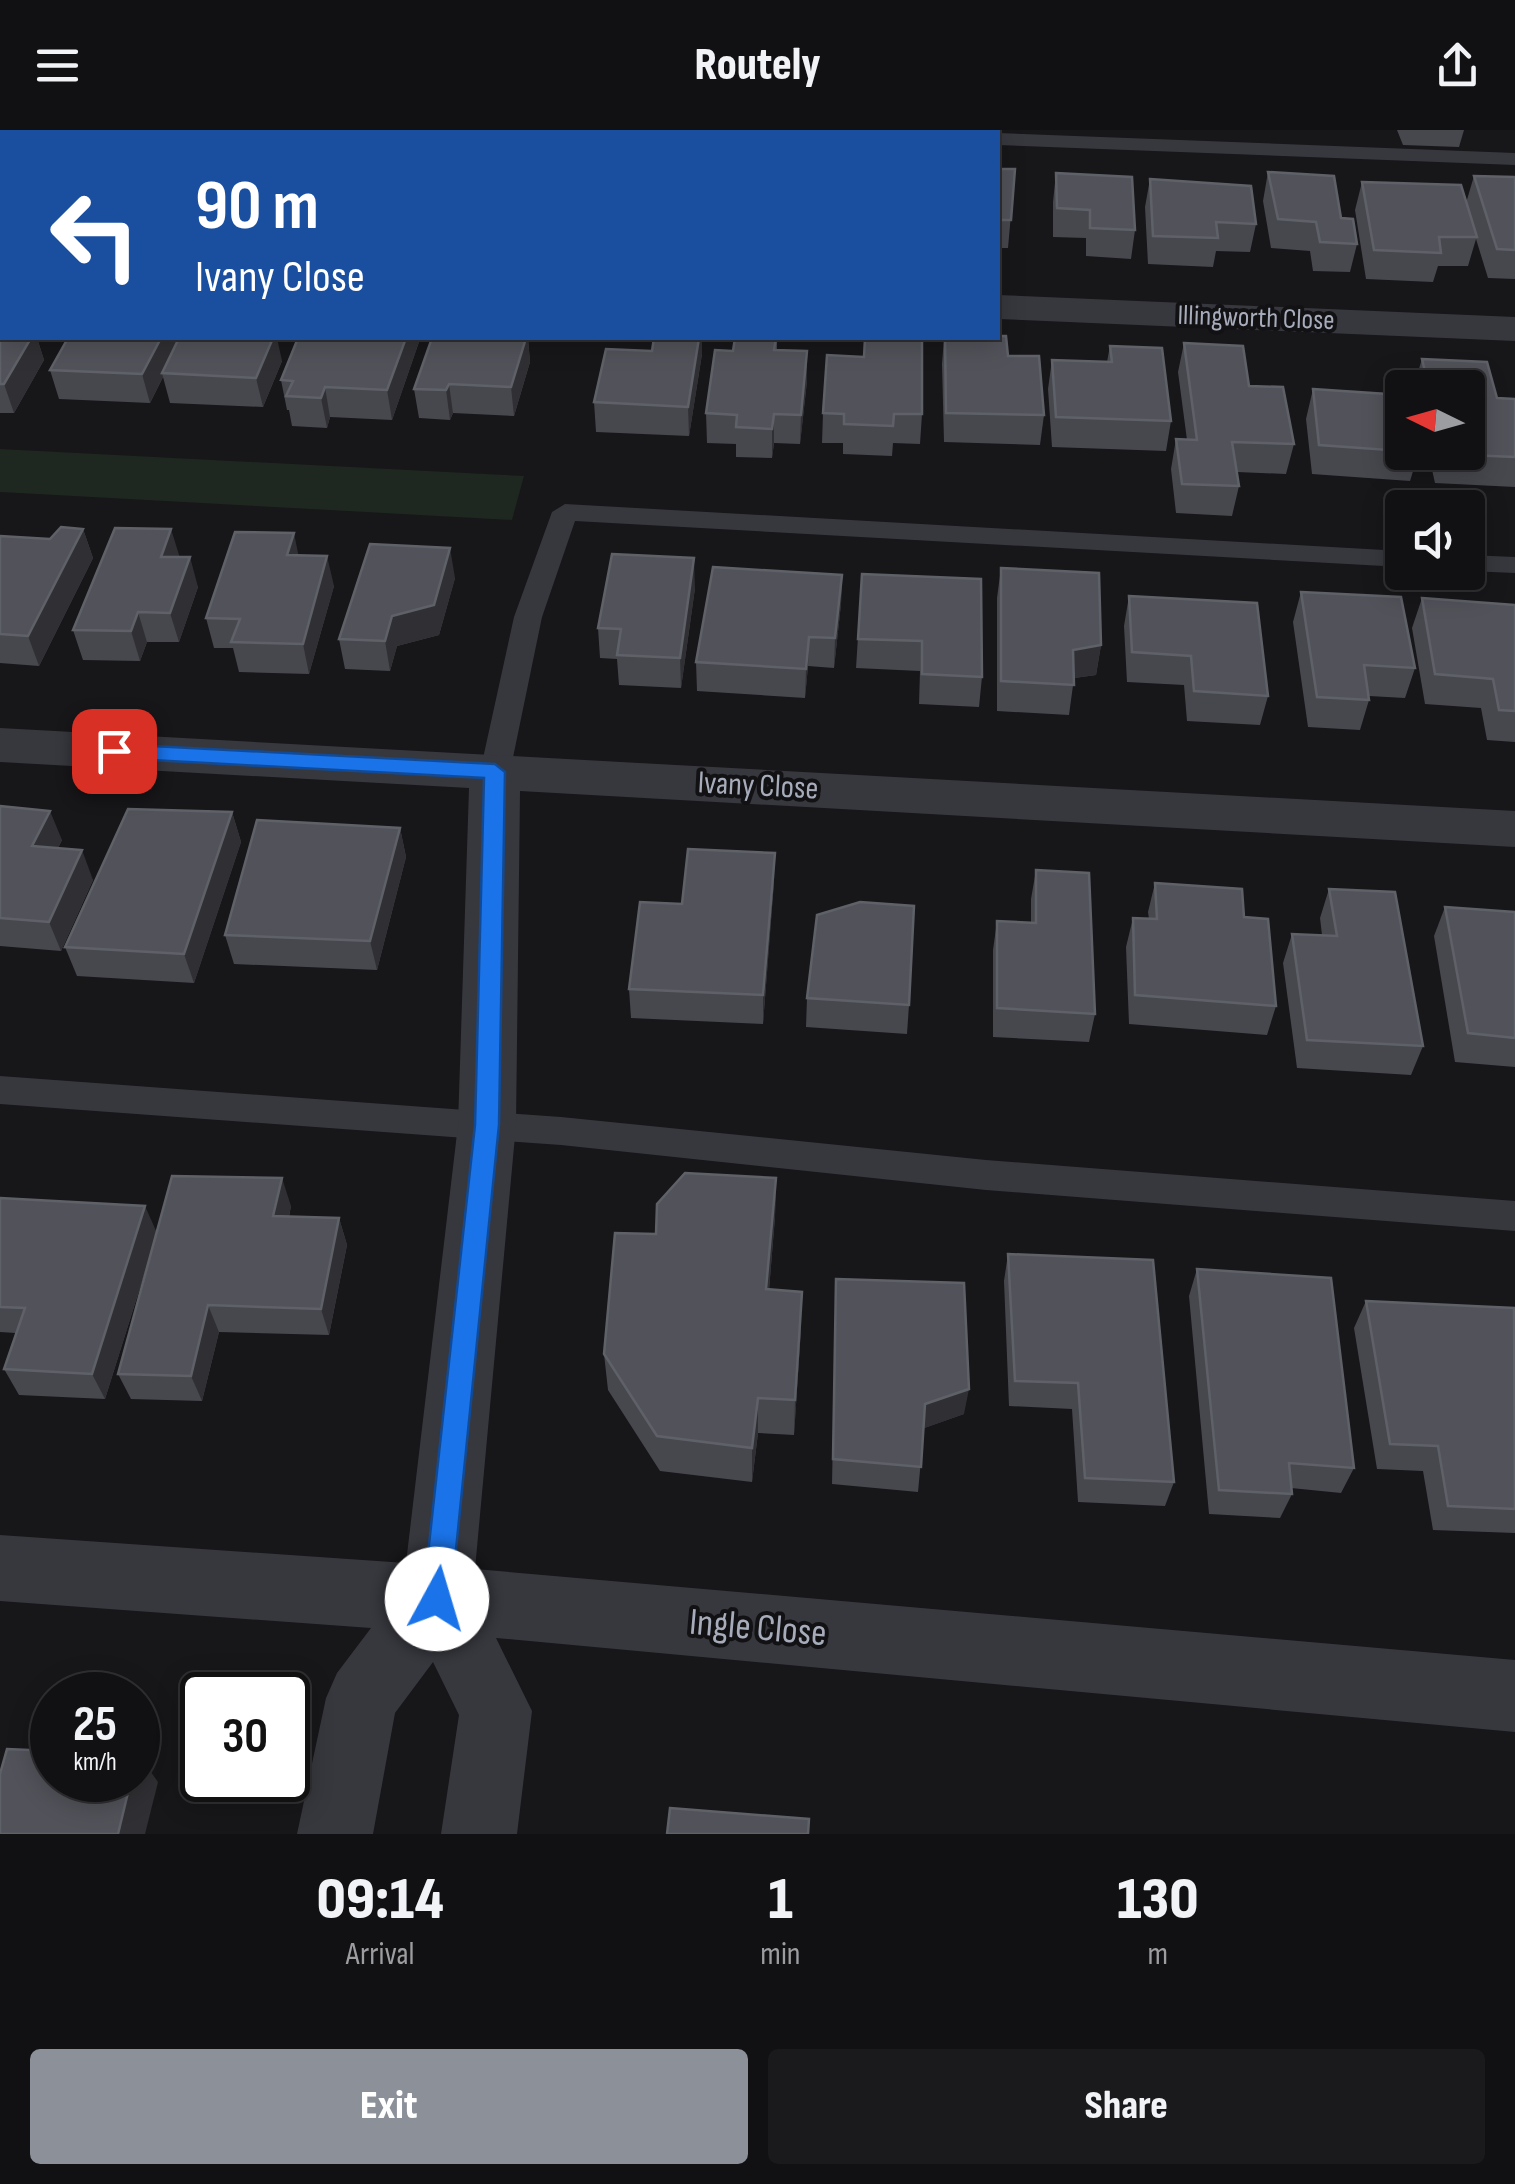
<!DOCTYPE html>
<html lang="en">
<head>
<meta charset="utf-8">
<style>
	body { margin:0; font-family:"Sofia Sans Condensed",sans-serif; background:#1a191c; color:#f1f3f6; height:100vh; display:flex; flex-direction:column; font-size:38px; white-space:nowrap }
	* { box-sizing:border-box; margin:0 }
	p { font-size:32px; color:#9c9da0 }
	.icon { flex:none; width:55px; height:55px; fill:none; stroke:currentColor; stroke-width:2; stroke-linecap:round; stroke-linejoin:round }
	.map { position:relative; height:1704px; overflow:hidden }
	.side { display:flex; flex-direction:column; background:#111013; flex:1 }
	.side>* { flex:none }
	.guide { position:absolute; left:0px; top:0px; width:1000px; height:210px; box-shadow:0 5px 25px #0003,0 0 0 2px #303033; background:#1a4fa0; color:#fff; overflow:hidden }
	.needle { width:65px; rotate:275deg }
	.controls { position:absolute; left:1385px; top:240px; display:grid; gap:20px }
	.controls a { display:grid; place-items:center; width:100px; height:100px; border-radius:10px; background:#111013; box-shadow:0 5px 25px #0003,0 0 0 2px #303033; font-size:50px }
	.speed { position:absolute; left:30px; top:1542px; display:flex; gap:20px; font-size:50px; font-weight:700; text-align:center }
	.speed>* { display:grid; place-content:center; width:130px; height:130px; border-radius:50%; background:#111013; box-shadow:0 5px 25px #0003,0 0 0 2px #303033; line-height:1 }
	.speed small { font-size:25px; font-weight:400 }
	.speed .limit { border:5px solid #111; border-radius:15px; background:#fff; color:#111 }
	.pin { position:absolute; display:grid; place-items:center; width:85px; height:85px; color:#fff; margin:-42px; border-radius:20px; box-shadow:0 5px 15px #0006 }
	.me { position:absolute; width:110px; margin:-55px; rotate:6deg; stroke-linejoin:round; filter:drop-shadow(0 0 8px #0008) }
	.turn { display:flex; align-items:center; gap:35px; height:210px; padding:0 30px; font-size:45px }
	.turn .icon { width:130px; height:130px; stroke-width:2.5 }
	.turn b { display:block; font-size:70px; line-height:85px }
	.eta { display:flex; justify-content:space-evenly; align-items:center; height:170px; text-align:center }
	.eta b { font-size:60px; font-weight:800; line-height:70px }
	.button { display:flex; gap:20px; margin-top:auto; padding:20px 30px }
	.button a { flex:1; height:115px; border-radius:10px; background:#8c9099; color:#fff; font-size:40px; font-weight:800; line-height:115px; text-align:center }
	.button a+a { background:#1a191c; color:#f1f3f6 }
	header { display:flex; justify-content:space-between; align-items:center; height:130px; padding:0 30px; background:#111013; font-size:45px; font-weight:800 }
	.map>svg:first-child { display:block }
</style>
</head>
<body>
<header><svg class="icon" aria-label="menu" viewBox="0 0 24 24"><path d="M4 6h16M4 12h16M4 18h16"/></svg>Routely<svg class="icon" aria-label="share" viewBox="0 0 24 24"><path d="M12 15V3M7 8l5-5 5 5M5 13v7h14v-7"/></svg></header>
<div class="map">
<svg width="1515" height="1704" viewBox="0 0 1515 1704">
	<rect width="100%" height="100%" fill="#171619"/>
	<polygon fill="#1e2720" points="0,319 524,346 512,390 0,362"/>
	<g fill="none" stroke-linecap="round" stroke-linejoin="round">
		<g fill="#37383e" fill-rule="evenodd">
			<polygon points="764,0 848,0 849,2 765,2"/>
			<polygon points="998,3 1515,23 1515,35 998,15"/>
			<polygon points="565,374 1402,421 1402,437 575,391 542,487 510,642 505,649 495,652 485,649 480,642 514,487 552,382"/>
			<polygon points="1468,425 1515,427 1515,443 1468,441"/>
			<polygon points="0,946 561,987 986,1030 1515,1071 1515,1101 986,1060 561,1015 0,974"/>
		</g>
		<g fill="#37383e" fill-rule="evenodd">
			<rect x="0" y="120" width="2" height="22"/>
			<polygon points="998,165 1515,187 1515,211 998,189"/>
			<polygon points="0,598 1515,681 1515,717 520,661 516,995 475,1439 1515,1530 1515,1602 496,1508 532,1581 517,1704 441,1704 459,1585 433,1532 395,1583 373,1704 297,1704 326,1568 337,1543 371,1498 0,1471 0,1405 406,1433 458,995 469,658 0,632"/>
		</g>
	</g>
	<g fill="#47484e">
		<polygon points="0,0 164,0 164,2 2,2 2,50 0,50"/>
		<polygon points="1397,0 1464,0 1459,17 1403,15"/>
		<polygon points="998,39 1015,39 1008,118 998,118"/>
		<polygon points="1268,42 1357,114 1350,142 1313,141 1310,121 1271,118 1263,71"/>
		<polygon points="1056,43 1135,100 1131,129 1086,126 1086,108 1053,107 1053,72"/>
		<polygon points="1474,46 1515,47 1515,149 1488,148 1476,109 1468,136 1438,136 1433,152 1366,149 1355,80 1362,52 1466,73"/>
		<polygon points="1150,49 1256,94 1250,122 1216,121 1213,137 1148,134 1145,77"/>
		<polygon points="0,165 2,208 37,208 44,230 14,283 0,283"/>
		<polygon points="432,208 528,208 530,232 514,286 453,283 450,290 419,288 414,259"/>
		<polygon points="654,208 702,208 702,224 689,306 596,302 594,272 652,221"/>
		<polygon points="735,208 777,208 777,220 807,251 800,314 774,313 772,328 736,327 736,314 707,313 706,283 733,221"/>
		<polygon points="944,208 1008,226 1044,285 1040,315 944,312 942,234"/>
		<polygon points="420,209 392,290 330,287 327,298 292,296 289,280 287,280 281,250"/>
		<polygon points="1184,213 1249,256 1294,314 1286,344 1237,342 1239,356 1232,386 1176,383 1171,339 1176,309 1187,310 1178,242"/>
		<polygon points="1110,216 1171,291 1166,321 1052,317 1048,259 1052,230 1107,232"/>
		<polygon points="1422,229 1497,268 1515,269 1515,357 1435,353 1428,322 1468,322 1468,258 1413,258"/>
		<polygon points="282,231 263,277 170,273 163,247 150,273 59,269 50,240"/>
		<polygon points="1313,259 1402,265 1402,322 1419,322 1410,351 1312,344 1306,289"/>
		<polygon points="823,283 922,284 920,314 893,313 892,326 843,324 843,313 822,313"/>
		<polygon points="83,399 93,428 39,536 0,533 0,406 50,409"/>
		<polygon points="299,426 334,456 309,544 239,542 233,518 214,518 206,488"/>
		<polygon points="179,427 198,457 179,512 147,512 140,531 83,530 73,500"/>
		<polygon points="1001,438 1101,515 1096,545 1074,548 1069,585 997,581 997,468"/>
		<polygon points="862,444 982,547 979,577 919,574 920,541 856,538"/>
		<polygon points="842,445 841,474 834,538 808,536 805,568 697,561 696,532"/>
		<polygon points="455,448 439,505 397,516 390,541 345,539 339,509"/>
		<polygon points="695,458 681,558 619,555 617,529 600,528 598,498"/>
		<polygon points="1301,462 1415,538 1405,568 1369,566 1369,570 1360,600 1308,597 1293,492"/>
		<polygon points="1129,466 1268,566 1260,595 1187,591 1184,555 1127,552 1124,496"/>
		<polygon points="1422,468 1515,475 1515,612 1487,610 1481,578 1425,574 1412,498"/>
		<polygon points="0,676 62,710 58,718 93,750 61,821 0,816"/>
		<polygon points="232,682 241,712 194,853 77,846 65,817"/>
		<polygon points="400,698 406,727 377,840 234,834 225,805"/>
		<polygon points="1036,740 1095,884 1089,912 993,907 993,820 997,791 1031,793 1031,769"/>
		<polygon points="774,752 763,894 631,888 629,859 682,774"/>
		<polygon points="1155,753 1244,787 1276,876 1267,905 1129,894 1126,817 1133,788 1149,789 1148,782"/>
		<polygon points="1329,759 1423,916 1411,945 1297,938 1283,833 1292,804 1322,805 1320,788"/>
		<polygon points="1445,777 1515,782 1515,937 1455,932 1434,806"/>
		<polygon points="807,868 909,875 907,904 806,897"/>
		<polygon points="776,1048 775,1087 769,1160 801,1199 794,1305 758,1303 752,1352 660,1341 608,1260 604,1224 656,1104"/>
		<polygon points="0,1068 157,1103 291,1076 289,1087 339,1088 347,1115 329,1205 219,1202 202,1271 131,1269 118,1244 154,1113 105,1269 19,1265 4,1239 16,1203 0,1202"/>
		<polygon points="1008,1124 1174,1352 1165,1376 1078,1372 1072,1279 1009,1276 1004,1151"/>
		<polygon points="1197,1139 1354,1338 1341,1363 1291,1358 1292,1364 1280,1388 1209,1384 1189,1166"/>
		<polygon points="836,1149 964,1284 924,1298 918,1362 832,1354"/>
		<polygon points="1366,1171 1515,1180 1515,1403 1433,1400 1423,1341 1377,1339 1354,1198"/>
	</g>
	<g fill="#303034">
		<polygon points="35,0 61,0 59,2 34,2"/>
		<polygon points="31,208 37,208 44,230 14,283 4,254"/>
		<polygon points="161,208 182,208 162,243 163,247 150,273 142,244"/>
		<polygon points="273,208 277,208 282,231 263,277 256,248"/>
		<polygon points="406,208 420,208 420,209 392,290 387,260"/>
		<polygon points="526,208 528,208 530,232 514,286 511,257"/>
		<polygon points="699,208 702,208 702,224 689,306 688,277"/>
		<polygon points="807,221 807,251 800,314 801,285"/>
		<polygon points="449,254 453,283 450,290 446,260"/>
		<polygon points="325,257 330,287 327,298 321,268"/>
		<polygon points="774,284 774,313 772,328 772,299"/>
		<polygon points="83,399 93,428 39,536 28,506"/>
		<polygon points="171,399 180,428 161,427"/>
		<polygon points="294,403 300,433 287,425"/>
		<polygon points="450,418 455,448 439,505 397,516 390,541 385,511 392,486"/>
		<polygon points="327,426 334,456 309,544 303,514"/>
		<polygon points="190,427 198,457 179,512 170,483"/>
		<polygon points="694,428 695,458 681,558 680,528"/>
		<polygon points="842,445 841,474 834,538 835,508"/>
		<polygon points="138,482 147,512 140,531 131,501"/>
		<polygon points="809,507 808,536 805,568 806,539"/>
		<polygon points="1101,515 1096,545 1068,549 1073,520"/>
		<polygon points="50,681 62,710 44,745 32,716"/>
		<polygon points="232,682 241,712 194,853 184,824"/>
		<polygon points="400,698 406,727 377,840 370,811"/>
		<polygon points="82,720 93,750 61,821 49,792"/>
		<polygon points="775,723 774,752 763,894 763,865"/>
		<polygon points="282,1048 291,1076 283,1113 273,1086"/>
		<polygon points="776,1048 775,1087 766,1197 766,1159"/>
		<polygon points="145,1076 157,1103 105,1269 92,1244"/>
		<polygon points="339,1088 347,1115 329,1205 321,1179"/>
		<polygon points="802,1162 801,1199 794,1305 795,1270"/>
		<polygon points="208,1175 219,1202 202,1271 191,1246"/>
		<polygon points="969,1259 964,1284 922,1299 925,1274"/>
		<polygon points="758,1268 758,1303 752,1352 752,1318"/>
		<polygon points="138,1624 158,1652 145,1704 118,1704 131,1650 138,1650"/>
	</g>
	<g fill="#52535a" stroke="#5f6169" stroke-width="2.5">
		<polygon points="0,0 35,0 34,2 2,2 2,22 0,22"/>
		<polygon points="56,0 151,0 150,2 54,2"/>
		<polygon points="166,0 266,2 164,2"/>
		<polygon points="998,39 1015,39 1011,90 998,90"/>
		<polygon points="1268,42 1334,46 1341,88 1353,89 1357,114 1320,112 1316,92 1278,89"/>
		<polygon points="1056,43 1132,47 1135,100 1090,98 1090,80 1057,78"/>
		<polygon points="1474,46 1515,47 1515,120 1497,119"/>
		<polygon points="1150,49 1251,56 1256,94 1216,92 1218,108 1153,106"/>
		<polygon points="1362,52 1461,55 1477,107 1439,107 1441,123 1374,120"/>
		<polygon points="0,165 2,165 2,187 0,191"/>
		<polygon points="0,199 2,199 2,208 31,208 4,254 0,254"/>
		<polygon points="998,206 1006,206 1008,226 1039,226 1044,285 946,283 945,208"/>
		<polygon points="68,208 161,208 142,244 50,240"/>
		<polygon points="179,208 273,208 256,248 162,243"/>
		<polygon points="298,208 406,208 387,260 325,257 321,268 286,266 293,251 281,250"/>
		<polygon points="432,208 526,208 511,257 449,254 446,260 414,259"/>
		<polygon points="654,208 699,208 688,277 594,272 606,219 652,221"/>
		<polygon points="735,208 776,208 774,220 807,221 801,285 774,284 772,299 736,297 737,285 706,283 715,220 733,221"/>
		<polygon points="865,208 922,208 922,284 894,284 893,296 844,294 844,284 823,283 827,225 864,227"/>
		<polygon points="1184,213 1243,216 1249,256 1283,257 1294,314 1232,312 1239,356 1182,354 1176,309 1197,310"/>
		<polygon points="1110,216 1162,218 1171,291 1056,287 1052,230 1112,232"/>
		<polygon points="1422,229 1487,232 1497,268 1515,269 1515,327 1444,324 1444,322 1468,322 1468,258 1429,258"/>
		<polygon points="1313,259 1402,265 1402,321 1319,315"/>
		<polygon points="61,397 83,399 28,506 0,504 0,406 50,409"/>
		<polygon points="115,398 171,399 161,427 190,427 170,483 138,482 131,501 73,500"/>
		<polygon points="235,402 294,403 287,425 327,426 303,514 231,512 240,489 206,488"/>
		<polygon points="370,414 450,418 434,475 392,486 385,511 339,509"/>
		<polygon points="612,424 694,428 680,528 617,525 621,499 598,498"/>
		<polygon points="713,437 842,445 835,508 809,507 806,539 696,532"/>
		<polygon points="1001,438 1099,443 1101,515 1073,520 1074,555 1001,551"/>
		<polygon points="862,444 981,449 982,547 922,544 922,511 858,509"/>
		<polygon points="1301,462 1401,467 1415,538 1364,535 1369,570 1317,567"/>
		<polygon points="1129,466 1257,473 1268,566 1194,561 1191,526 1132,522"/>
		<polygon points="1422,468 1515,475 1515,581 1499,580 1493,549 1435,544"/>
		<polygon points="0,676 50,681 32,716 82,720 49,792 0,788"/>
		<polygon points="128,679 232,682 184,824 65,817"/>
		<polygon points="257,690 400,698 370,811 225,805"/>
		<polygon points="688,719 775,723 763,865 629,859 640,772 682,774"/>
		<polygon points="1036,740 1089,743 1095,884 997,878 997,791 1036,793"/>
		<polygon points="1155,753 1242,759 1244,787 1268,789 1276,876 1135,865 1133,788 1157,789"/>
		<polygon points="1329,759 1395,762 1423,916 1307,910 1292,804 1337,806"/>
		<polygon points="860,772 914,776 909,875 807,868 817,785"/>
		<polygon points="1445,777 1515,782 1515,908 1468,903"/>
		<polygon points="685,1043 776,1048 766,1159 802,1162 795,1270 758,1268 752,1318 657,1306 604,1224 615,1103 656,1104 657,1074"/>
		<polygon points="172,1046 282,1048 273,1086 339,1088 321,1179 208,1175 191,1246 118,1244"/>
		<polygon points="0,1068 145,1076 92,1244 4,1239 25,1178 0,1177"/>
		<polygon points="1008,1124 1153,1130 1174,1352 1085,1348 1078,1253 1015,1251"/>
		<polygon points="1197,1139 1331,1148 1354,1338 1289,1333 1292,1364 1219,1360"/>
		<polygon points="836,1149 964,1153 969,1259 925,1274 921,1337 833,1329"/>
		<polygon points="1366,1171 1514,1178 1515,1379 1448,1376 1438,1316 1390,1314"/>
		<polygon points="7,1619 52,1621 52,1650 131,1650 118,1704 0,1704 0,1644"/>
		<polygon points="670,1678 809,1689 808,1704 667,1704"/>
	</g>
	<polygon fill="#1a73e8" stroke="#114b97" stroke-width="2.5" points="114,614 495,634 505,642 499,995 451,1469 447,1479 437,1483 427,1479 423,1469 475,995 484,648 114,628 104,621"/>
	<g text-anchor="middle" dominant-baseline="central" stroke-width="8" stroke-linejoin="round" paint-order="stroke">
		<g font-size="28" fill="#a7acba" stroke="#121114">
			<text transform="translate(1256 188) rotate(2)">Illingworth Close</text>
		</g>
		<g font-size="32" fill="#a7acba" stroke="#121114">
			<text transform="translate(758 656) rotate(3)">Ivany Close</text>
		</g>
		<g font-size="38" fill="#a7acba" stroke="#121114">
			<text transform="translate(758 1498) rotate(5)">Ingle Close</text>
		</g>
	</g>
</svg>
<div class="controls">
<a><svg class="needle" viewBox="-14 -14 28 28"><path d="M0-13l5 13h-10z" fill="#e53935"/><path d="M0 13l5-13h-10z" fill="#9c9da0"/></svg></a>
<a><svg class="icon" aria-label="sound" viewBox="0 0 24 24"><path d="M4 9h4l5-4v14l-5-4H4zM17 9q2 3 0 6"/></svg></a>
</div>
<div class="speed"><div>25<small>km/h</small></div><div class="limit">30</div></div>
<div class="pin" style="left:114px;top:621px;background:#d93025"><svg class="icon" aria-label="arrive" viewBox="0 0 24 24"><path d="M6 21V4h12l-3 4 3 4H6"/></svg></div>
<svg class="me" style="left:437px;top:1469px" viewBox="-20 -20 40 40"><circle r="19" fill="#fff"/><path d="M0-13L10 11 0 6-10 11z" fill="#1a73e8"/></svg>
<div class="guide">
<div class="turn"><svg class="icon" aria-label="left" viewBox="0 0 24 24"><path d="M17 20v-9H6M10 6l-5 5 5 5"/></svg><div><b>90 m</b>Ivany Close</div></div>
</div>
</div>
<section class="side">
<div class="eta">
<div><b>09:14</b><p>Arrival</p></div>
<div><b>1</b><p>min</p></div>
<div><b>130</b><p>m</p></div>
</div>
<div class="button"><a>Exit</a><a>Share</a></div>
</section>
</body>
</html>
